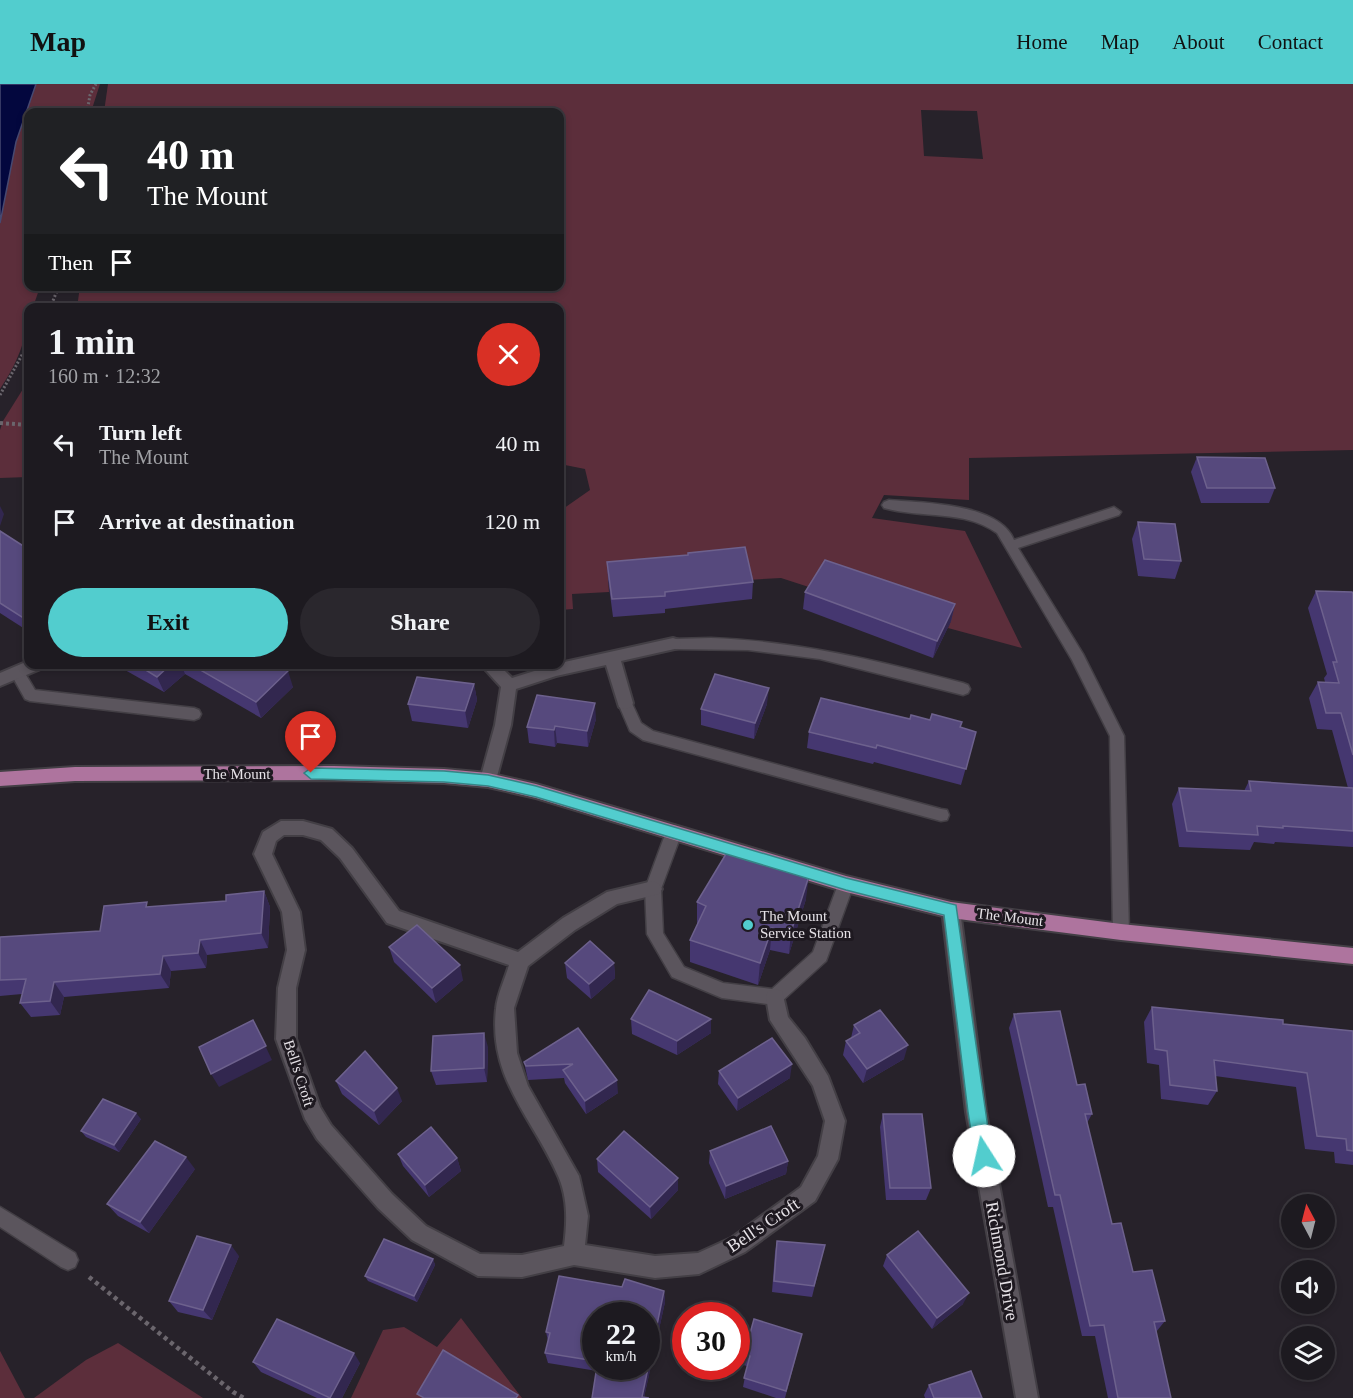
<!DOCTYPE html>
<html lang="en">
<head>
<meta charset="utf-8">
<style>
	body { margin:0; font-family:Georgia,serif; background:#2a272d; color:#f1f3f6; height:100vh; display:flex; flex-direction:column; font-size:22px; white-space:nowrap }
	* { box-sizing:border-box; margin:0 }
	p { font-size:20px; color:#a0a1a5 }
	.icon { flex:none; width:33px; height:33px; fill:none; stroke:currentColor; stroke-width:2; stroke-linecap:round; stroke-linejoin:round }
	.map { position:relative; flex:1; overflow:hidden }
	.drawer { position:absolute; left:24px; top:219px; width:540px; height:366px; display:flex; flex-direction:column; background:#1d1a20; border-radius:12px; box-shadow:0 3px 9px #0003,0 0 0 2px #3b383e }
	.drawer>* { flex:none }
	.banner { position:absolute; left:24px; top:24px; width:540px; height:183px; border-radius:12px; box-shadow:0 3px 9px #0003,0 0 0 2px #3b383e; background:#202124; color:#fff; overflow:hidden }
	.needle { width:39px; rotate:353deg }
	.buttons { position:absolute; left:1281px; top:1110px; display:grid; gap:12px }
	.buttons a { display:grid; place-items:center; width:54px; height:54px; border-radius:50%; background:#1d1a20; box-shadow:0 3px 9px #0003,0 0 0 2px #3b383e; font-size:30px }
	.speed { position:absolute; left:582px; top:1218px; display:flex; gap:12px; font-size:30px; font-weight:700; text-align:center }
	.speed>* { display:grid; place-content:center; width:78px; height:78px; border-radius:50%; background:#1d1a20; box-shadow:0 3px 9px #0003,0 0 0 2px #3b383e; line-height:1 }
	.speed small { font-size:15px; font-weight:400 }
	.speed .limit { border:9px solid #d22; background:#fff; color:#111 }
	.pin { position:absolute; display:grid; place-items:center; width:51px; height:51px; color:#fff; margin:-62px -26px; border-radius:50% 50% 50% 0; rotate:-45deg; box-shadow:0 0 6px #0007 }
	.pin .icon { rotate:45deg }
	.me { position:absolute; width:66px; margin:-33px; rotate:350deg; stroke-linejoin:round; filter:drop-shadow(0 0 4px #0008) }
	.turn { display:flex; align-items:center; gap:21px; height:126px; padding:0 24px; font-size:27px }
	.turn .icon { width:78px; height:78px; stroke-width:2.5 }
	.turn b { display:block; font-size:42px; line-height:51px }
	.then { display:flex; align-items:center; height:57px; padding:0 24px; background:#0003; gap:12px; font-size:22px }
	.round { display:grid; place-items:center; flex:none; width:63px; height:63px; border-radius:32px; background:#2a272d }
	.summary { display:flex; align-items:center; justify-content:space-between; height:102px; padding:0 24px }
	h1 { font-size:36px; font-weight:700; line-height:45px }
	.button { display:flex; gap:12px; margin-top:auto; padding:12px 24px }
	.button a { flex:1; height:69px; border-radius:36px; background:#52cdce; color:#111; font-size:24px; font-weight:700; line-height:69px; text-align:center }
	.button a+a { background:#2a272d; color:#f1f3f6 }
	ul { padding:0; list-style:none }
	li { display:flex; align-items:center; gap:18px; height:78px; padding:0 24px }
	li div { flex:1 }
	li b { display:block; font-size:22px }
	li em { font-style:normal }
	header { display:flex; align-items:center; gap:36px; box-sizing:border-box; height:84px; padding:0 30px; background:#52cdce; color:#111 }
	header strong { font-size:28px }
	nav { display:flex; gap:33px; margin-inline-start:auto; font-size:21px }
	.map>svg:first-child { display:block }
</style>
</head>
<body>
<header>
<strong>Map</strong>
<nav><a>Home</a><a>Map</a><a>About</a><a>Contact</a></nav>
</header>
<div class="map">
<svg width="1353" height="1314" viewBox="0 0 1353 1314">
	<rect width="100%" height="100%" fill="#27222a"/>
	<g fill="#5c2e3b" fill-rule="evenodd">
		<path d="M36 0H100L91 28H28V202L40 203 33 223 28 224C28 254 17 280 0 305V139L16 58Z"/>
		<path d="M108 0H1353V366L969 374V416L884 411 872 434 965 447 1022 564 948 544 951 537 815 505 781 494 747 496 608 495 609 508 572 510 573 525 560 526V427L590 406 585 385 560 380V224H77L80 202H560V28H104ZM921 26 977 27 983 75 924 72Z"/>
		<polygon points="28,297 28,393 0,394 0,346 3,337"/>
		<polygon points="461,1234 522,1314 351,1314 383,1246 404,1243 437,1263"/>
		<polygon points="118,1259 203,1314 34,1314 86,1276"/>
		<polygon points="0,1267 25,1314 0,1314"/>
	</g>
	<polygon fill="#03073e" stroke="#474971" stroke-width="1.5" points="0,0 36,0 16,58 0,139"/>
	<g fill="none" stroke-linecap="round" stroke-linejoin="round">
		<defs>
			<g id="service">
				<path d="M889 416C923 419 999 419 1014 456L1114 423 1121 428 1119 431 1018 464 1083 570 1124 652 1129 848 1127 853 1121 855 1115 853 1113 848 1110 652 1072 576 997 449C963 425 923 435 884 424L882 421 884 418Z"/>
				<path d="M711 554C798 557 880 577 963 599L968 601 970 605 968 609 963 611 820 575 748 566 673 565 666 560 673 555Z"/>
				<polygon points="18,585 23,586 35,606 194,624 199,626 201,630 199,634 194,636 30,617 25,615 11,590 13,586"/>
				<polygon points="625,613 630,615 641,639 653,647 941,725 947,726 949,731 947,736 941,737 643,656 630,647 618,619 620,615"/>
				<polygon points="674,741 680,743 682,748 661,805 663,849 684,883 723,899 772,905 813,868 840,795 846,793 852,795 854,800 826,877 781,918 775,921 722,914 672,893 647,850 645,805 666,748 668,743"/>
				<polygon points="0,1123 75,1169 78,1176 75,1183 68,1186 61,1183 0,1143"/>
			</g>
			<g id="minor">
				<polygon points="673,554 679,556 681,560 679,564 621,577 633,619 631,623 625,625 619,623 606,581 556,592 516,605 511,641 496,696 494,701 488,703 482,701 480,696 495,641 501,603 480,580 498,580 512,594 560,579"/>
				<polygon points="28,577 28,580 45,580 43,584 0,602 0,589"/>
				<path d="M281 737H303L332 745 352 764 399 827 518 868 563 834 607 808 653 797 659 800 662 805 659 810 617 820 575 846 528 882 514 924 517 969 528 1002 579 1092 588 1132 585 1161 655 1172 698 1169 731 1154 801 1103 818 1072 825 1037 813 1002 770 936 766 913 768 907 775 905 782 907 788 933 805 954 828 992 845 1037 838 1075 815 1117 745 1168 699 1190 655 1194 574 1181 522 1193 478 1192 412 1156 378 1124 317 1055 305 1035 276 955 278 904 287 866 282 828 254 770 263 748ZM284 751H303L321 756 340 774 387 839 509 881C505 895 497 911 496 925 488 995 534 1035 559 1094 568 1116 567 1139 564 1162L522 1171 480 1170 426 1142 392 1110 331 1041 320 1023 296 955V904L305 866 300 828 272 770 276 757Z"/>
				<polygon points="951,818 957,821 960,826 986,1028 1038,1314 1016,1314 966,1028 942,826 945,821"/>
			</g>
			<polygon id="primary" points="334,682 444,685 488,689 536,700 846,792 951,818 1121,840 1353,864 1353,880 1121,856 951,834 846,808 536,714 488,703 444,699 334,696 75,697 0,702 0,688 75,683"/>
		</defs>
		<use href="#service" stroke="#433f45" stroke-width="3"/>
		<use href="#minor" stroke="#433f45" stroke-width="4"/>
		<use href="#primary" stroke="#433f45" stroke-width="4"/>
		<g stroke="#6b666d" stroke-width="3" stroke-dasharray="2 2" stroke-linecap="butt">
			<polyline points="87,28 90,11 96,0"/>
			<polyline points="50,224 59,202"/>
			<polyline points="0,311 28,260"/>
		</g>
		<polyline stroke="#6b666d" stroke-width="4" stroke-dasharray="3 3" stroke-linecap="butt" points="0,339 28,341"/>
		<polyline stroke="#6b666d" stroke-width="4.5" stroke-dasharray="4 4" stroke-linecap="butt" points="89,1193 233,1308 244,1314"/>
		<use href="#service" fill="#5b555d" fill-rule="evenodd"/>
		<use href="#minor" fill="#5b555d" fill-rule="evenodd"/>
		<use href="#primary" fill="#ae749e" fill-rule="evenodd"/>
	</g>
	<g fill="#453770" fill-rule="evenodd">
		<polygon points="1197,373 1275,404 1269,419 1201,419 1191,388"/>
		<polygon points="1138,438 1181,477 1175,495 1138,492 1132,455"/>
		<polygon points="0,447 28,465 28,547 0,529"/>
		<polygon points="607,478 753,498 752,515 665,525 665,529 613,533 608,495"/>
		<polygon points="1316,507 1353,510 1353,763 1275,758 1274,760 1254,758 1250,766 1179,763 1172,720 1179,704 1244,707 1249,697 1348,704 1332,646 1317,645 1309,614 1318,598 1325,598 1324,594 1327,590 1308,524"/>
		<polygon points="805,508 955,520 951,537 933,574 803,525"/>
		<polygon points="123,580 276,580 293,603 261,634 185,590 164,608 125,586"/>
		<polygon points="474,600 477,616 468,644 412,637 408,620"/>
		<polygon points="767,620 754,655 701,641 701,625"/>
		<polygon points="596,635 588,663 557,659 555,663 529,659 527,643"/>
		<polygon points="910,635 960,644 976,648 961,701 874,678 873,680 807,664 809,648"/>
		<polygon points="264,807 270,823 268,864 207,871 206,884 171,887 169,904 64,913 60,931 31,933 20,919 22,910 0,912 0,853 100,847 150,823 226,817"/>
		<polygon points="806,815 789,870 770,866 758,901 690,878 690,856 697,841 697,818"/>
		<polygon points="389,863 463,896 436,919 394,878"/>
		<polygon points="565,879 614,879 615,894 591,915 567,894"/>
		<polygon points="1152,923 1283,940 1353,947 1353,1081 1335,1079 1334,1068 1305,1065 1296,1003 1215,992 1217,1007 1208,1021 1161,1015 1159,981 1147,979 1144,938"/>
		<polygon points="1014,930 1077,1001 1092,1030 1087,1039 1112,1140 1133,1188 1165,1237 1156,1248 1171,1314 1108,1314 1095,1252 1082,1252 1053,1123 1048,1123 1009,944"/>
		<polygon points="631,935 711,935 711,949 677,971 632,950"/>
		<polygon points="854,941 904,975 863,999 843,971 846,957 851,954"/>
		<polygon points="578,944 618,1009 586,1030 565,999 564,994 528,996 524,978"/>
		<polygon points="488,963 487,998 436,1001 431,987"/>
		<polygon points="719,987 790,994 737,1027 718,1000"/>
		<polygon points="336,997 402,1017 379,1041 342,1010"/>
		<polygon points="883,1030 931,1104 926,1116 886,1116 880,1043"/>
		<polygon points="141,1035 119,1068 86,1053 81,1047"/>
		<polygon points="710,1067 788,1077 786,1090 725,1115 709,1079"/>
		<polygon points="398,1070 457,1074 461,1087 429,1113 403,1082"/>
		<polygon points="597,1075 678,1106 651,1135 598,1088"/>
		<polygon points="195,1085 149,1149 118,1132 107,1120"/>
		<polygon points="777,1157 825,1161 812,1213 772,1208 775,1168"/>
		<polygon points="887,1171 963,1220 932,1245 883,1182"/>
		<polygon points="239,1172 212,1236 178,1228 169,1217"/>
		<polygon points="433,1175 435,1181 417,1218 368,1197 365,1192"/>
		<path d="M622 1203 664 1207 665 1218 644 1313 592 1314 597 1287 548 1279 545 1269 548 1257 546 1248ZM596 1232 646 1282H596Z"/>
		<polygon points="802,1250 785,1314 776,1314 743,1303 747,1282 743,1281 744,1271"/>
		<polygon points="253,1278 360,1279 342,1314 317,1314 261,1288"/>
		<polygon points="929,1301 982,1314 925,1314 924,1311"/>
	</g>
	<g fill="#32274f">
		<polygon points="0,422 4,430 0,442"/>
		<polygon points="955,520 951,537 933,574 937,557"/>
		<polygon points="171,580 181,580 185,590 164,608 157,593"/>
		<polygon points="288,587 293,603 261,634 256,618"/>
		<polygon points="474,600 477,616 468,644 465,627"/>
		<polygon points="769,604 767,620 754,655 755,639"/>
		<polygon points="595,619 596,635 588,663 587,647"/>
		<polygon points="555,642 557,659 555,663 554,646"/>
		<polygon points="809,792 806,815 789,870 791,848"/>
		<polygon points="264,807 270,823 268,864 261,849"/>
		<polygon points="772,844 770,866 758,901 760,879"/>
		<polygon points="200,856 207,871 206,884 198,869"/>
		<polygon points="163,872 171,887 169,904 160,890"/>
		<polygon points="614,879 615,894 591,915 589,900"/>
		<polygon points="460,881 463,896 436,919 432,904"/>
		<polygon points="54,898 64,913 60,931 50,917"/>
		<polygon points="711,935 711,949 677,971 677,957"/>
		<polygon points="253,936 272,976 219,1003 211,990"/>
		<polygon points="484,949 488,963 487,998 484,984"/>
		<polygon points="908,961 904,975 863,999 867,985"/>
		<polygon points="792,980 790,994 737,1027 738,1014"/>
		<polygon points="617,996 618,1009 586,1030 585,1017"/>
		<polygon points="397,1004 402,1017 379,1041 374,1027"/>
		<polygon points="136,1029 141,1035 119,1068 114,1061"/>
		<polygon points="186,1073 195,1085 149,1149 140,1138"/>
		<polygon points="457,1074 461,1087 429,1113 425,1101"/>
		<polygon points="788,1077 786,1090 725,1115 726,1102"/>
		<polygon points="678,1094 678,1106 651,1135 650,1123"/>
		<polygon points="231,1161 239,1172 212,1236 203,1226"/>
		<polygon points="433,1175 435,1181 417,1218 414,1212"/>
		<polygon points="664,1207 665,1218 644,1314 642,1314"/>
		<polygon points="969,1209 963,1220 932,1245 937,1234"/>
		<polygon points="354,1269 360,1279 342,1314 330,1314"/>
	</g>
	<g fill="#56497d" stroke="#6d618d" stroke-width="1.5">
		<polygon points="1197,373 1265,374 1275,404 1207,404"/>
		<polygon points="1138,438 1175,440 1181,477 1144,475"/>
		<polygon points="0,447 28,465 28,537 0,519"/>
		<polygon points="745,463 753,498 665,508 665,512 612,515 607,478 688,471 688,469"/>
		<polygon points="825,476 955,520 937,557 805,508"/>
		<polygon points="1316,507 1352,508 1353,510 1353,671 1341,629 1326,629 1318,598 1339,599 1333,578 1337,578"/>
		<polygon points="136,580 171,580 157,593"/>
		<polygon points="190,580 276,580 288,587 256,618"/>
		<polygon points="715,590 769,604 755,639 701,625"/>
		<polygon points="417,593 474,600 465,627 408,620"/>
		<polygon points="537,611 595,619 587,647 555,642 554,646 527,643"/>
		<polygon points="821,614 910,635 911,631 930,636 932,630 962,638 960,643 976,648 966,685 877,661 876,664 809,648"/>
		<polygon points="1249,697 1353,704 1353,747 1283,742 1283,744 1257,742 1258,751 1187,747 1179,704 1251,707"/>
		<polygon points="729,765 809,792 791,848 772,844 760,879 690,856 706,822 697,818"/>
		<polygon points="264,807 261,849 200,856 198,869 163,872 160,890 54,898 50,917 20,919 26,895 0,896 0,853 100,847 104,822 147,818 146,823 226,817 226,811"/>
		<polygon points="417,841 460,881 432,904 389,863"/>
		<polygon points="590,857 614,879 589,900 565,879"/>
		<polygon points="649,906 711,935 677,957 631,935"/>
		<polygon points="1152,923 1283,936 1283,940 1353,947 1353,1067 1347,1066 1346,1055 1317,1052 1307,989 1214,976 1217,1007 1170,1001 1167,967 1155,965"/>
		<polygon points="880,926 908,961 867,985 846,957 860,949 854,941"/>
		<polygon points="1060,927 1077,1001 1085,1000 1092,1030 1085,1030 1112,1140 1121,1139 1133,1188 1152,1186 1165,1237 1154,1238 1171,1314 1118,1314 1104,1241 1090,1242 1060,1111 1055,1111 1014,930"/>
		<polygon points="253,936 266,962 211,990 199,963"/>
		<polygon points="578,944 617,996 585,1017 563,986 573,980 526,982 524,978"/>
		<polygon points="484,949 484,984 431,987 433,952"/>
		<polygon points="772,954 792,980 738,1014 719,987"/>
		<polygon points="365,967 397,1004 374,1027 336,997"/>
		<polygon points="103,1015 136,1029 114,1061 81,1047"/>
		<polygon points="883,1030 922,1030 931,1104 890,1104"/>
		<polygon points="771,1042 788,1077 726,1102 710,1067"/>
		<polygon points="431,1043 457,1074 425,1101 398,1070"/>
		<polygon points="624,1047 678,1094 650,1123 597,1075"/>
		<polygon points="155,1057 186,1073 140,1138 107,1120"/>
		<polygon points="918,1147 969,1209 937,1234 887,1171"/>
		<polygon points="197,1152 231,1161 203,1226 169,1217"/>
		<polygon points="384,1155 433,1175 414,1212 365,1192"/>
		<polygon points="777,1157 825,1161 814,1202 774,1197"/>
		<polygon points="559,1192 622,1203 625,1195 664,1207 642,1313 649,1314 592,1314 597,1282 646,1282 646,1232 596,1232 596,1277 545,1269 550,1249 546,1248"/>
		<polygon points="277,1235 354,1269 330,1314 253,1278"/>
		<polygon points="754,1235 802,1250 786,1307 744,1294 750,1272 744,1271"/>
		<polygon points="443,1266 518,1311 516,1314 424,1314 417,1310"/>
		<polygon points="971,1287 982,1314 934,1314 929,1301"/>
	</g>
	<polygon fill="#52cdce" stroke="#358586" stroke-width="1.5" points="311,684 444,687 488,691 536,702 846,794 956,821 992,1072 990,1078 984,1080 978,1078 975,1072 968,1028 944,831 846,806 536,713 488,702 444,698 311,695 304,689"/>
	<circle fill="#52cdce" stroke="#1e1920" stroke-width="2" cx="748" cy="841" r="6"/>
	<g text-anchor="middle" dominant-baseline="central" stroke-width="6" stroke-linejoin="round" paint-order="stroke">
		<g font-size="15" fill="#e6e2e7" stroke="#1e1920">
			<text x="237" y="690">The Mount</text>
			<text transform="translate(1010 833) rotate(7)">The Mount</text>
			<text transform="translate(299 989) rotate(72)">Bell's Croft</text>
		</g>
		<g font-size="15" fill="#e6e2e7" stroke="#1e1920" text-anchor="start">
			<text x="760" y="832">The Mount<tspan x="760" dy="17">Service Station</tspan></text>
		</g>
		<g font-size="18" fill="#e6e2e7" stroke="#1e1920">
			<text transform="translate(763 1141) rotate(-34)">Bell's Croft</text>
			<text transform="translate(1002 1177) rotate(80)">Richmond Drive</text>
		</g>
	</g>
</svg>
<div class="buttons">
<a><svg class="needle" viewBox="-14 -14 28 28"><path d="M0-13l5 13h-10z" fill="#e53935"/><path d="M0 13l5-13h-10z" fill="#a0a1a5"/></svg></a>
<a><svg class="icon" aria-label="sound" viewBox="0 0 24 24"><path d="M4 9h4l5-4v14l-5-4H4zM17 9q2 3 0 6"/></svg></a>
<a><svg class="icon" aria-label="layers" viewBox="0 0 24 24"><path d="M12 4l9 5-9 5-9-5zM3 14l9 5 9-5"/></svg></a>
</div>
<div class="speed"><div>22<small>km/h</small></div><div class="limit">30</div></div>
<div class="pin" style="left:311px;top:689px;background:#d93025"><svg class="icon" aria-label="arrive" viewBox="0 0 24 24"><path d="M6 21V4h12l-3 4 3 4H6"/></svg></div>
<svg class="me" style="left:984px;top:1072px" viewBox="-20 -20 40 40"><circle r="19" fill="#fff"/><path d="M0-13L10 11 0 6-10 11z" fill="#52cdce"/></svg>
<div class="banner">
<div class="turn"><svg class="icon" aria-label="left" viewBox="0 0 24 24"><path d="M17 20v-9H6M10 6l-5 5 5 5"/></svg><div><b>40 m</b>The Mount</div></div>
<div class="then">Then<svg class="icon" aria-label="arrive" viewBox="0 0 24 24"><path d="M6 21V4h12l-3 4 3 4H6"/></svg></div>
</div>
<section class="drawer">
<div class="summary"><div><h1>1 min</h1><p>160 m · 12:32</p></div><a class="round" style="background:#d93025;color:#fff"><svg class="icon" aria-label="close" viewBox="0 0 24 24"><path d="M6 6l12 12M18 6L6 18"/></svg></a></div>
<ul>
<li><svg class="icon" aria-label="left" viewBox="0 0 24 24"><path d="M17 20v-9H6M10 6l-5 5 5 5"/></svg><div><b>Turn left</b><p>The Mount</p></div><em>40 m</em></li>
<li><svg class="icon" aria-label="arrive" viewBox="0 0 24 24"><path d="M6 21V4h12l-3 4 3 4H6"/></svg><div><b>Arrive at destination</b></div><em>120 m</em></li>
</ul>
<div class="button"><a>Exit</a><a>Share</a></div>
</section>
</div>
</body>
</html>
